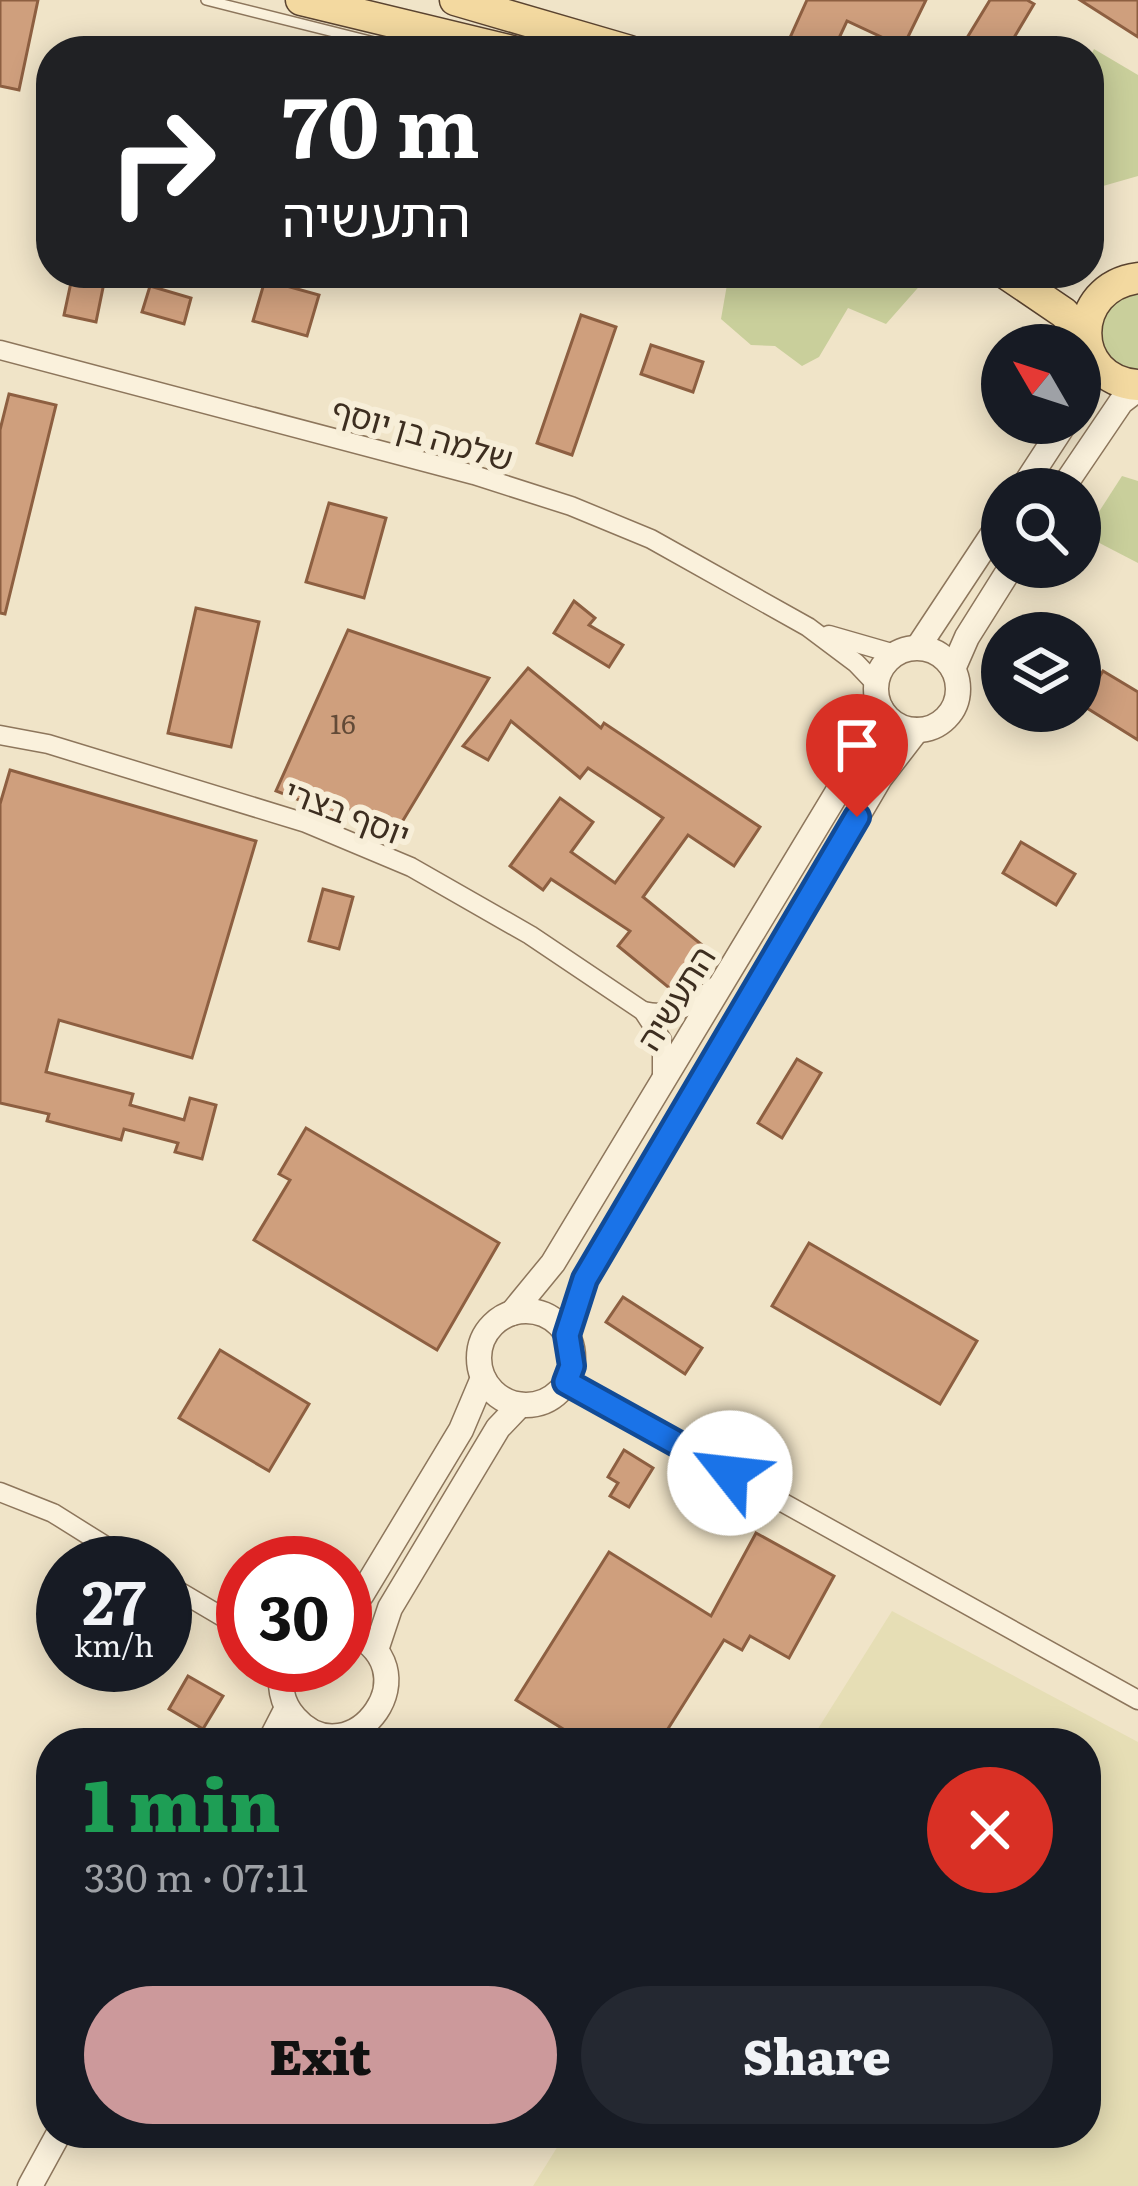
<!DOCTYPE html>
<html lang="en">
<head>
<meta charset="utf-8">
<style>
	body { margin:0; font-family:Literata,"Noto Sans Hebrew",serif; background:#242831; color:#f1f3f6; height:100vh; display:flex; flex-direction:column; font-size:45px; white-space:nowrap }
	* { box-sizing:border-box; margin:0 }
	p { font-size:39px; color:#9ea1a6 }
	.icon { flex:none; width:66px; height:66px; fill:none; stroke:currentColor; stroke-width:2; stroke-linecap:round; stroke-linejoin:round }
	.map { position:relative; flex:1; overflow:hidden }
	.side { position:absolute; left:36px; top:1728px; width:1065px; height:420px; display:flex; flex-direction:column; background:#171b24; border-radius:48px; box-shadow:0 6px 30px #0003 }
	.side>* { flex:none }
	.top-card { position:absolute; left:36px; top:36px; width:1068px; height:252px; border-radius:48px; box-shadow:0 6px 30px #0003; background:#202124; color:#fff; overflow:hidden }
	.needle { width:78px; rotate:309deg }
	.controls { position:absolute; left:981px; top:324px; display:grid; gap:24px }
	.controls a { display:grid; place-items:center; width:120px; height:120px; border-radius:50%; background:#171b24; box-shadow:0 6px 30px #0003; font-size:60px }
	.speed { position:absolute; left:36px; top:1536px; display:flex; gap:24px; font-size:60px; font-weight:700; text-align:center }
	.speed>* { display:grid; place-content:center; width:156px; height:156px; border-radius:50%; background:#171b24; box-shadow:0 6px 30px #0003; line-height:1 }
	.speed small { font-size:30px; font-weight:400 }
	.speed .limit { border:18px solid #d22; background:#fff; color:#111 }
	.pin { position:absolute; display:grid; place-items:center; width:102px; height:102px; color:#fff; margin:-123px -51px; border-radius:50% 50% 50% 0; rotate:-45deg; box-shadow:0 0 12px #0007 }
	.pin .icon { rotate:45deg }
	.me { position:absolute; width:132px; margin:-66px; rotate:299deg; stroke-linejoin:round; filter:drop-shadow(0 0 9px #0008) }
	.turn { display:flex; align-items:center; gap:42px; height:252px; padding:0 48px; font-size:54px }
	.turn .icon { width:156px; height:156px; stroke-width:2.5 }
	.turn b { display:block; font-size:84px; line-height:102px }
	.round { display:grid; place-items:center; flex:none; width:126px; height:126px; border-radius:63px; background:#242831 }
	.head { display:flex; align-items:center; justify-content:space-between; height:204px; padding:0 48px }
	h1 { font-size:72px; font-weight:800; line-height:90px; color:#1e9e55 }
	.cta { display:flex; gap:24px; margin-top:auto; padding:24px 48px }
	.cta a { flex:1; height:138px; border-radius:72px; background:#cc999b; color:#111; font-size:48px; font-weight:800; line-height:138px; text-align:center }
	.cta a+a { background:#242831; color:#f1f3f6 }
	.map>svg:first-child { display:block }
</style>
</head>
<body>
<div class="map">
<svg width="1138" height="2186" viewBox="0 0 1138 2186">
	<rect width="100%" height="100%" fill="#f0e4c8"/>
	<polygon fill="#e6deb5" points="892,1611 1138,1742 1138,2186 533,2186 566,2133 1086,2133 1086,1743 809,1743"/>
	<g fill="#c9cf9b">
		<polygon points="1094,49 1138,75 1138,176 1089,190 1089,59"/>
		<polygon points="729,273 931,273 886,324 848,308 819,357 802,366 775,346 751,345 721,319"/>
		<path d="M1138 291V373C1107 366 1080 329 1111 301 1117 296 1130 293 1138 291Z"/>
		<polygon points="1122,476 1138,481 1138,563 1084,535"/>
	</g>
	<g fill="#cf9f7d" stroke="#8d5f41" stroke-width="3">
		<polygon points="0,0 38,0 19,90 0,86"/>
		<polygon points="807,0 926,0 903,47 847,21 833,51 784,51"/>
		<polygon points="990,0 1027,0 1034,4 1006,51 959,51"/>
		<polygon points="1080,0 1138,0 1138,37"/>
		<polygon points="73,273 106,273 96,322 64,315"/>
		<polygon points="265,280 319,295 307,336 253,321"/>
		<polygon points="150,286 191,298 184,324 142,312"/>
		<polygon points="581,315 616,327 572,455 537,443"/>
		<polygon points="651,345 703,362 693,392 641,374"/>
		<polygon points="9,394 56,405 5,614 0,613 0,430"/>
		<polygon points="329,503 386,518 364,598 306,582"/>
		<polygon points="574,601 595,618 589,625 623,645 609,667 554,633"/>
		<polygon points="196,608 259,622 231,747 168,733"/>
		<polygon points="348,630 489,678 393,837 338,803 333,813 276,791"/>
		<polygon points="528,668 601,728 604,723 760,827 734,866 688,835 643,897 707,949 673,991 618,946 630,931 551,879 543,890 510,866 560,798 593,822 571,852 615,883 663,818 588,768 580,778 511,721 488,760 463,746"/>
		<polygon points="1103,671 1138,692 1138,740 1082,705"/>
		<polygon points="10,770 256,841 192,1058 59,1020 46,1072 133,1094 130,1105 184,1120 190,1098 216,1105 202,1159 175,1152 178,1143 124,1129 121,1140 47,1121 49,1114 0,1103 0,804"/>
		<polygon points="1021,842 1075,874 1056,905 1003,873"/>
		<polygon points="323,889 353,897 339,949 309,941"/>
		<polygon points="797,1059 821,1073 782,1138 758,1123"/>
		<polygon points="306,1128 499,1243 437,1350 254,1240 290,1180 279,1174"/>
		<polygon points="809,1243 977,1341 940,1404 772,1306"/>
		<polygon points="623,1297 702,1348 685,1374 606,1322"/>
		<polygon points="220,1350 309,1404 269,1471 179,1418"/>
		<polygon points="624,1450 653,1468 629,1507 610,1496 618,1483 608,1477"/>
		<polygon points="756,1533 834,1576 789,1658 750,1636 742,1650 724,1640 659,1743 586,1743 516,1700 609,1552 711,1616"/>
		<polygon points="188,1676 223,1696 203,1729 169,1709"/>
	</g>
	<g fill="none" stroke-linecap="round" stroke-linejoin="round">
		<defs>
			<polyline id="service" points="206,0 410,51"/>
			<g id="minor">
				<polyline points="0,350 474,475 571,506 651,539 808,627 856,663 876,684"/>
				<polyline points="829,635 895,654"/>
				<polyline points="0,735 48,744 306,823 411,867 530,935 643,1011 662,1040 662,1080"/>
				<path d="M643 1011C672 1018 692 1007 714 987"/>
				<polyline points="566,1382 1138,1700"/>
				<polyline points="0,1492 53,1513 133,1563"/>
				<polyline points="165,1583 243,1629"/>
			</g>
			<g id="tertiary">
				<polyline points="1080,390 1092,357"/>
				<polyline points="1022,489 1065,423"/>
				<polyline points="1062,489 1121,402 1138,389"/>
				<polyline points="918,647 1002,520"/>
				<circle cx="917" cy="689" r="41"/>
				<polyline points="953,669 967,637 1011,567"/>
				<circle cx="526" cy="1358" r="47"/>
				<polyline points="512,1313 553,1263 855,763 881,709"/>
				<polyline points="567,1335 585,1279 880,778 917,730"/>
				<polyline points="345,1614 362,1594 461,1430 483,1378"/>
				<polyline points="376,1650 390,1608 498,1428 520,1405"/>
				<path d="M284 1665C278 1683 281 1703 295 1718 351 1781 439 1666 345 1630"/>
				<polyline points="269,1743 287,1708"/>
				<polyline points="30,2186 59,2133"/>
			</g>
			<g id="primary">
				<polyline points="301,0 512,51"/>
				<polyline points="455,0 630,51"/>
				<polyline points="1005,273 1064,313 1086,339"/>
				<path d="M1138 278C1069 287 1069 380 1138 385"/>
			</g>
		</defs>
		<use href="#service" stroke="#8d765c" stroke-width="12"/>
		<use href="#minor" stroke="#8d765c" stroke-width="21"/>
		<use href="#tertiary" stroke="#8d765c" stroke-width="27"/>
		<use href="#primary" stroke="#5b4430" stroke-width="33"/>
		<use href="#service" stroke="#faf1dc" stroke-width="9"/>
		<use href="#minor" stroke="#faf1dc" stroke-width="18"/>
		<use href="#tertiary" stroke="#faf1dc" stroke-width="24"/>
		<use href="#primary" stroke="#f3d9a0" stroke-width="30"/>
	</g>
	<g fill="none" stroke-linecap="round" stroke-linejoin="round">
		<defs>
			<polyline id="route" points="730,1473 566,1382 572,1366 567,1335 585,1279 857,817"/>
		</defs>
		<use href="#route" stroke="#114b97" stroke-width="30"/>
		<use href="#route" stroke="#1a73e8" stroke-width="21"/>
	</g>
	<g text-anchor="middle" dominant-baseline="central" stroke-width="12" stroke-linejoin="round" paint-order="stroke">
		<g font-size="27" fill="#624a37">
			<text x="343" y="722">16</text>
		</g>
		<g font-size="33" fill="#3d2e20" stroke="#f7eed8">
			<text transform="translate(423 432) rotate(16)">שלמה בן יוסף</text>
			<text transform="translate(348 811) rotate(21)">יוסף בצרי</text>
			<text transform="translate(674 997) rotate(-58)">התעשיה</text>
		</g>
	</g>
</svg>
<div class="controls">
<a><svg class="needle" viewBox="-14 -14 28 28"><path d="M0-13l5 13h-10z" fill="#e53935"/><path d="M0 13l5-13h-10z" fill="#9ea1a6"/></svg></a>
<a><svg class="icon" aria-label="search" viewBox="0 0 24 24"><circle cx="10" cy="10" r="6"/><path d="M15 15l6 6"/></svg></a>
<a><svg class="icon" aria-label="layers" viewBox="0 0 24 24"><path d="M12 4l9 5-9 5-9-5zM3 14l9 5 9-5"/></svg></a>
</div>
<div class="speed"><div>27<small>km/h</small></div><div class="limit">30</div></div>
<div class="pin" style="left:857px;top:817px;background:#d93025"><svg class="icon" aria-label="arrive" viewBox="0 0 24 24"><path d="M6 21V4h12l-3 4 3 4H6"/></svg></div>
<svg class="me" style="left:730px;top:1473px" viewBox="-20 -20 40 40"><circle r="19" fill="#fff"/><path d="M0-13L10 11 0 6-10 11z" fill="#1a73e8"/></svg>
<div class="top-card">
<div class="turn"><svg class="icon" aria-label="right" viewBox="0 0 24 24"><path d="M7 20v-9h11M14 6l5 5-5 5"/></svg><div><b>70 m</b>התעשיה</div></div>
</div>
<section class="side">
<div class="head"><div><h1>1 min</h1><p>330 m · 07:11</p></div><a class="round" style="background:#d93025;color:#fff"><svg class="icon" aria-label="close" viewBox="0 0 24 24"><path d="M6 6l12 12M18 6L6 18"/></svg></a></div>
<div class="cta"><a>Exit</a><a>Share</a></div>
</section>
</div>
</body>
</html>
